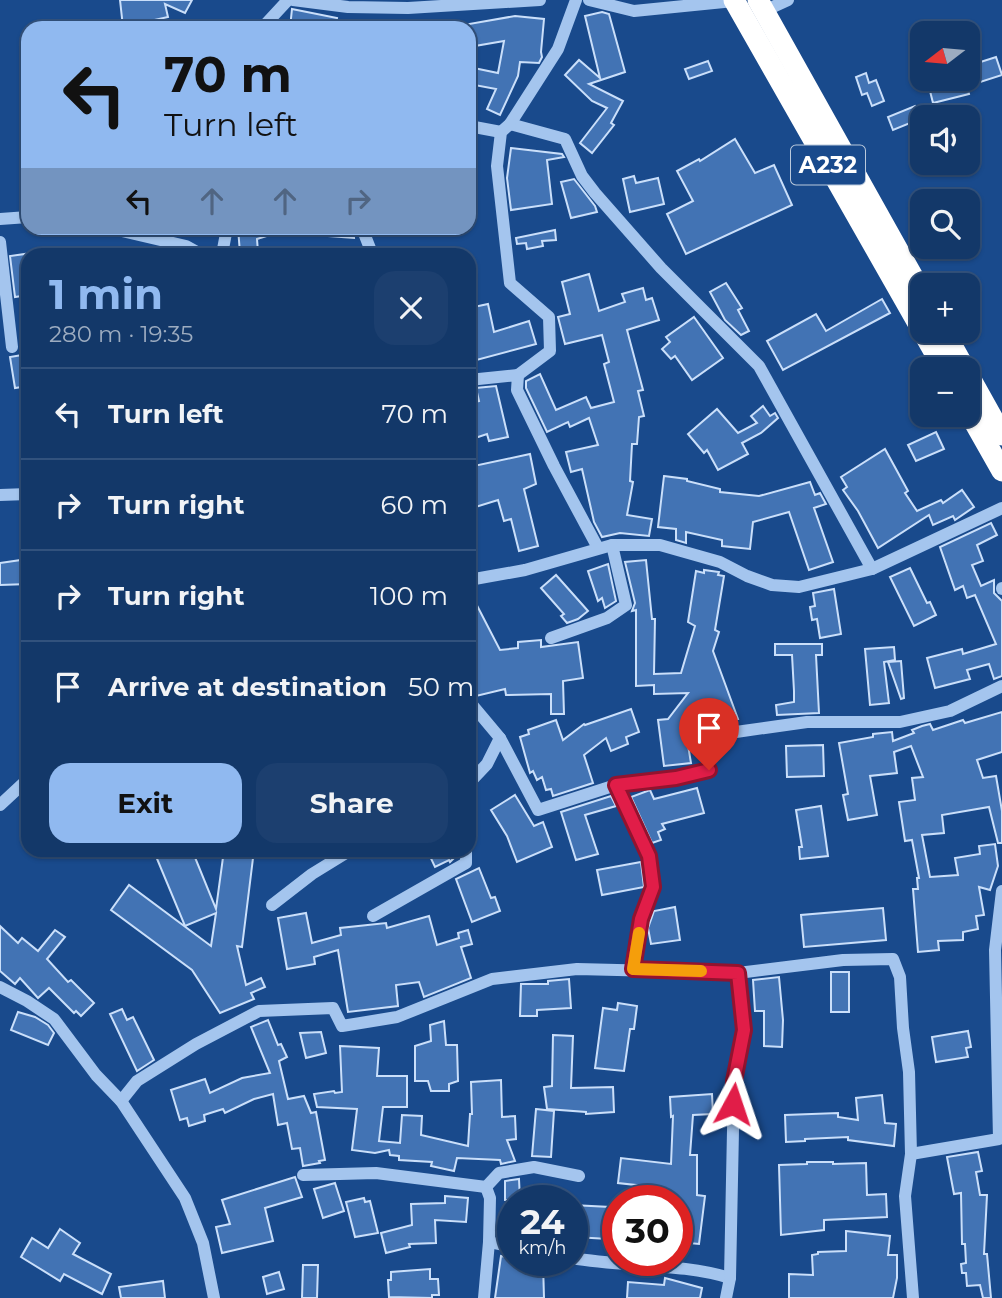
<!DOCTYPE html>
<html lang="en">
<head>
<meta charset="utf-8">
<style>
	body { margin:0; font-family:Montserrat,sans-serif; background:#1c3f6f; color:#f1f3f6; height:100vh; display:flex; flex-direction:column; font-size:26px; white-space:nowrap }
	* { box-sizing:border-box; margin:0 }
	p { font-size:23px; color:#9dacc0 }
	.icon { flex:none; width:38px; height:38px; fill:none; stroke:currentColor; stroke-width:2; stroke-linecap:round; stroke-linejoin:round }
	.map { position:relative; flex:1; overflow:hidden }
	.details { position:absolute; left:21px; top:248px; width:455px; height:609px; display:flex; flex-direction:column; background:#133869; border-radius:21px; box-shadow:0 2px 5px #0004,0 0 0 2px #32527d }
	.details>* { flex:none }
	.top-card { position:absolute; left:21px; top:21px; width:455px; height:214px; border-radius:21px; box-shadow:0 2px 5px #0004,0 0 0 2px #32527d; background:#90b9f0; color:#111; overflow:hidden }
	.needle { width:46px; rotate:254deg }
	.controls { position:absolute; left:910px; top:21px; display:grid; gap:14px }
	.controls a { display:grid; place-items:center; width:70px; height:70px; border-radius:14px; background:#133869; box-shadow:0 2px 5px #0004,0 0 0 2px #32527d; font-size:35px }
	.speed { position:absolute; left:497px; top:1185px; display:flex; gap:14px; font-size:35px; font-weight:700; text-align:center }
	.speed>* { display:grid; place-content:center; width:91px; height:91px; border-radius:50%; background:#133869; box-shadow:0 2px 5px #0004,0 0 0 2px #32527d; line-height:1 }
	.speed small { font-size:18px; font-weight:400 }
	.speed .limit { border:10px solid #d22; background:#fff; color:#111 }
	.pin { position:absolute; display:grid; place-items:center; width:60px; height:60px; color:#fff; margin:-72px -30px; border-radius:50% 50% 50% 0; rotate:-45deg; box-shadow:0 0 7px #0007 }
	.pin .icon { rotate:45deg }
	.me { position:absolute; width:77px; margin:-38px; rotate:5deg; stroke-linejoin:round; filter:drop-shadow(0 0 5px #0008) }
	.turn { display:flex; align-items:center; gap:24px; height:147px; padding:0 28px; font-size:32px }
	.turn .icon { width:91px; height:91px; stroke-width:2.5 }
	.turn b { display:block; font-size:49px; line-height:60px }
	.lanes { display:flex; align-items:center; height:66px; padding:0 28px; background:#0003; justify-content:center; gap:35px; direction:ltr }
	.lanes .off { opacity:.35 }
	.round { display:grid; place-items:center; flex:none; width:74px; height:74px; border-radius:21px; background:#1c3f6f }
	.head { display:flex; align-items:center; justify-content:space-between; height:119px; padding:0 28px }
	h1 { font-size:42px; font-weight:700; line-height:52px; color:#90b9f0 }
	.primary-button { display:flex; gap:14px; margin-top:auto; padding:14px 28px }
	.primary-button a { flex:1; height:80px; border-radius:21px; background:#90b9f0; color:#111; font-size:28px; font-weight:700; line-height:80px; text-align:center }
	.primary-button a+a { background:#1c3f6f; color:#f1f3f6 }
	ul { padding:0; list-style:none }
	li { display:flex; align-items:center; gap:21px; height:91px; padding:0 28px; border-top:2px solid #32527d }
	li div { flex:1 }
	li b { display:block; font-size:26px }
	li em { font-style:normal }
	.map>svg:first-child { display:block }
</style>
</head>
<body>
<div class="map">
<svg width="1002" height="1298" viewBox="0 0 1002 1298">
	<rect width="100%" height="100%" fill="#194a8c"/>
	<g fill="#4273b4" stroke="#cadffa" stroke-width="2">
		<polygon points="120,0 192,0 185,13 165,4 168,17 123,27"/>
		<polygon points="292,9 337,18 335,28 290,28"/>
		<polygon points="602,12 609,14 625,72 589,84 623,101 611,123 614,125 592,153 580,143 607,108 592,101 565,75 579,60 600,78 585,16"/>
		<polygon points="515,16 544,19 541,52 542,57 539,63 520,62 518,76 500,115 487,109 496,89 469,84 469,67 498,73 504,41 469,47 469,24"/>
		<polygon points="996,57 1002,75 968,86 968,66"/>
		<polygon points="708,61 712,71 689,79 685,69"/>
		<polygon points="866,73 869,83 876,80 884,101 872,106 867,93 862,95 856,77"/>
		<polygon points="927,79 965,79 969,94 933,103"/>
		<polygon points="915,106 920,119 893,130 888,117"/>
		<polygon points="735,139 755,173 774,165 792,205 686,254 667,214 693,201 677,171 699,159 700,161"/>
		<polygon points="511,148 562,154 564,157 547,160 552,204 511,210 507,178"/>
		<polygon points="634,176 636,183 658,178 664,204 630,212 623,179"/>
		<polygon points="574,179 595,206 597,212 571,218 561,182"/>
		<polygon points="238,228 286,228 286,230 257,239 258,252 240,253"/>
		<polygon points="315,228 353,228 354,238 315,235"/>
		<polygon points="555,230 556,240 542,241 543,246 527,249 526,243 517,244 516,238"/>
		<polygon points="25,254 28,295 15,297 10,256"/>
		<polygon points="589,274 599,311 625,302 622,294 643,288 646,300 652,298 659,320 627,330 643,390 638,391 644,416 639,417 637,444 632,444 630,481 633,482 627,515 652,519 649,536 620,533 602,537 594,522 582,469 571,472 566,452 598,445 589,418 570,427 568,422 547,432 526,388 526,381 540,374 556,410 586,397 591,408 614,402 604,364 609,362 602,335 565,344 558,317 570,314 562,282"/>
		<polygon points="726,283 742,308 738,310 749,331 741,335 725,320 710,292"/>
		<polygon points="882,299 890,313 783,370 767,341 816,314 826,331"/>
		<polygon points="488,304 494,332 529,321 536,344 469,362 469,308"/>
		<polygon points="694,317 723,358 692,380 675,356 671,359 662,349 670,342 666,337"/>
		<polygon points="28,354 28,386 15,388 10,357"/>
		<polygon points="496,386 508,437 489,441 487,434 469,440 469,404 479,401 476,388"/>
		<polygon points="763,406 770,416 775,413 778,418 761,433 742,443 748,454 718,470 707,450 704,453 688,434 717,409 738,433 757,423 751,416"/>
		<polygon points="936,432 944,449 916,461 908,445"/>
		<polygon points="885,449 908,491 905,493 917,511 941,500 943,503 962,490 974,507 955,520 953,516 933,525 929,515 878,548 858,511 843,490 847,487 841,477"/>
		<polygon points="530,454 536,484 524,489 538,546 519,551 511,519 504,521 498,500 469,509 469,467"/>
		<polygon points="664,476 687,479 687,481 720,489 720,492 759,496 810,482 815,495 820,493 826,504 814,508 833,562 809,570 789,512 753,522 750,549 722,546 722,540 686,532 686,543 676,540 676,529 658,527"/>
		<polygon points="991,523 997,535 977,545 983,561 972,565 981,586 994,580 994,593 1002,601 1002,676 994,679 989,664 967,670 970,679 935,688 927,658 962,649 963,654 996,644 975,595 967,598 963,586 955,590 940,547"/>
		<polygon points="28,559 28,584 0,585 0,563"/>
		<polygon points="646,560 652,619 655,619 654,674 681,673 695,626 688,622 696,571 704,573 704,570 719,572 718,575 724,576 715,630 719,632 713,651 738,719 719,725 713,709 692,738 692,745 688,745 691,763 664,766 658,720 668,719 688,693 654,694 654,685 636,686 636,610 632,611 635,603 625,562"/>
		<polygon points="608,564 616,601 605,608 602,598 598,601 588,571"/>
		<polygon points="910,568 927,603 930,602 936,615 914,626 890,577"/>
		<polygon points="556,575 588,611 578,619 567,623 561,616 564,614 541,588"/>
		<polygon points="834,589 841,634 820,638 817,619 812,620 810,607 815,606 813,593"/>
		<polygon points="469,590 500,650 518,648 518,642 541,640 541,647 578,642 583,678 563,681 564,714 551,714 551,694 506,695 505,689 476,696 469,692"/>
		<polygon points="775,644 822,644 822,655 816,655 819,713 777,715 776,705 794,702 794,691 792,655 775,655"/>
		<polygon points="894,647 895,660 884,662 889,703 870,705 865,649"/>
		<polygon points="901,661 904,698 901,699 888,662"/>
		<polygon points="631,709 639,732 626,737 628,744 611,751 606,738 584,755 593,783 553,796 551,789 546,790 542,777 537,780 533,771 530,773 520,737 529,734 528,730 556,720 563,740 584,724 585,725"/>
		<polygon points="1002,712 1002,752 977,760 983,778 996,776 1002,811 1002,843 998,843 989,807 942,815 944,833 922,835 930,877 958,875 955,858 980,854 979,846 995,844 998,866 990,890 979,887 984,915 976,916 978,929 963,932 963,940 938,941 939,950 918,952 913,889 918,889 917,878 919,878 912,840 905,841 899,802 915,800 912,778 923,777 911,746 894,752 897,773 870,776 877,815 848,820 843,795 848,794 839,743 873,737 873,734 892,732 893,741 914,733 912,730 922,726 930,724 933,730 963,720 965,723"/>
		<polygon points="823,745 824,776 787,777 786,746"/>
		<polygon points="697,788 704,813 662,824 665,829 658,832 661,840 652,843 631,797 650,790 654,799"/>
		<polygon points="515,795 534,826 543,822 552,847 517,862 507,836 491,810"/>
		<polygon points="611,796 616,806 585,815 598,854 576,860 561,812"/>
		<polygon points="821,806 828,856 800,859 799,847 802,847 796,810"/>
		<polygon points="163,850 192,850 216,909 224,850 254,850 242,947 237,946 246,985 261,978 265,987 251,993 254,999 220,1013 192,970 111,910 129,885 211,946 216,913 185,926 155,854"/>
		<polygon points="427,850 457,850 457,855 450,862 449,860 435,867"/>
		<polygon points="641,862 644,887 602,895 597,870"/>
		<polygon points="479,868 491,898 495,897 500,911 472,922 456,879"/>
		<polygon points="675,907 680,940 651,944 648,928 654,911"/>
		<polygon points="883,908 886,940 804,947 801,915"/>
		<polygon points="306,913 312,943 341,935 340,928 386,923 387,928 429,916 437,945 459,938 458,933 468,930 472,944 461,947 471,978 424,997 419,982 396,985 398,1006 348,1012 338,950 314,957 315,964 287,969 278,918"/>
		<polygon points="0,926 18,943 22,938 38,951 55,930 65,937 47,959 68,982 71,980 94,1003 81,1016 76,1011 74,1013 49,988 38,998 20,978 15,984 0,971"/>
		<rect x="831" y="972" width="18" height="40"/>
		<polygon points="779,977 783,1020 782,1047 764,1046 764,1011 755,1011 753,980"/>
		<polygon points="569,979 571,1008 537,1010 537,1016 520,1016 521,984 548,984 548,981"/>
		<polygon points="618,1003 637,1006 634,1029 630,1029 624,1071 595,1068 603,1008 617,1010"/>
		<polygon points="122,1009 127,1020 133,1017 154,1060 137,1071 110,1014"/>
		<polygon points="18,1012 35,1017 48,1025 54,1033 48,1045 11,1030"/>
		<polygon points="268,1020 278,1045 281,1044 287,1057 279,1061 288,1099 304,1096 311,1113 316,1112 325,1160 319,1161 320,1163 303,1166 300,1148 292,1149 287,1123 278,1125 273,1094 254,1099 225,1113 223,1109 204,1115 205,1121 189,1126 187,1118 180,1120 171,1090 205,1079 210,1093 242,1078 270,1073 251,1027"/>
		<polygon points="444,1021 446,1045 457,1045 458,1081 449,1084 449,1091 431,1091 428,1081 415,1081 415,1046 431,1041 430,1025"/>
		<polygon points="968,1031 971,1047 966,1048 968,1057 936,1062 932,1037"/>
		<polygon points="321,1032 326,1053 306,1058 300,1033"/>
		<polygon points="553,1035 573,1036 571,1088 613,1087 614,1112 586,1114 586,1112 547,1109 544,1087 552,1086"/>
		<polygon points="340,1046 379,1048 377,1076 407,1076 407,1107 383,1107 379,1141 400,1143 402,1115 422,1116 421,1135 468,1146 470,1114 472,1114 471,1082 501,1080 502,1117 515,1116 516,1139 507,1140 515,1161 501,1164 500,1160 457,1158 454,1171 431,1166 432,1162 399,1160 399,1156 390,1155 389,1150 375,1153 352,1150 357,1109 317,1107 314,1094 334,1091 335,1093 342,1092"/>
		<polygon points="712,1094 713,1114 693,1115 690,1155 697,1155 697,1195 705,1196 699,1244 679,1242 683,1208 677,1207 677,1200 662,1200 663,1188 618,1183 621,1158 671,1164 673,1116 671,1117 670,1097"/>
		<polygon points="882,1095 885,1123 896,1124 894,1146 848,1140 848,1137 805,1139 805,1141 786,1142 785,1115 838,1113 838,1117 858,1120 856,1098"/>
		<polygon points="536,1109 554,1111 551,1157 532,1156"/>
		<polygon points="978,1152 982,1171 976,1172 980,1195 987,1195 984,1254 987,1254 991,1298 983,1298 980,1285 967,1286 966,1273 962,1273 961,1264 966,1263 965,1244 962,1244 961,1193 954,1194 947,1157"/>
		<polygon points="807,1162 833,1162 833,1164 866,1163 867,1195 886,1194 887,1217 824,1220 824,1230 781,1235 779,1165 807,1164"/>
		<polygon points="295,1177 302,1197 265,1208 273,1241 222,1253 216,1227 230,1224 222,1200"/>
		<polygon points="519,1179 520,1200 505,1200 505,1181"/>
		<polygon points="335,1183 344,1211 323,1218 314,1189"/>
		<polygon points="445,1196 468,1198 466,1222 435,1220 436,1243 409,1244 410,1247 386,1253 381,1233 412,1225 411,1204 445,1203"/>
		<polygon points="364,1198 365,1202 370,1201 378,1233 355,1237 346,1202"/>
		<polygon points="572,1205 610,1207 608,1239 575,1237 576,1225 572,1225"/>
		<polygon points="60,1229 80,1243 73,1254 111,1274 102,1294 64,1274 60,1281 21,1257 32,1238 48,1248"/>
		<polygon points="846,1231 890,1236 888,1255 897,1255 897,1278 893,1298 789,1298 789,1274 813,1275 812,1255 818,1254 818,1252 846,1251"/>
		<polygon points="501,1256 520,1260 520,1264 543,1263 544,1298 495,1298"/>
		<polygon points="303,1265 318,1265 317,1298 302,1298"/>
		<polygon points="430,1269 430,1279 438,1279 439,1295 432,1295 432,1298 389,1297 388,1280 391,1280 391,1272"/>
		<polygon points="279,1272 284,1289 267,1294 263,1277"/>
		<polygon points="665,1278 702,1288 700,1298 627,1298 628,1282 664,1285"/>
		<polygon points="163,1281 165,1298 121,1298 119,1287"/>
	</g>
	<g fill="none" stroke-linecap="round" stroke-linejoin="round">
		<g stroke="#a4c5ee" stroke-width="12">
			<polyline points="293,0 348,7 408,8 540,0"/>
			<polyline points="576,0 558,49 510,124 565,139 582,176 595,193 661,268 759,366 872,569"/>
			<polyline points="589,0 634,11 734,1"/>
			<polyline points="764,11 788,0"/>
			<polyline points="262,28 288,0"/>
			<polyline points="510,124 501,132 497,166 510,283 549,317 550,351 518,375"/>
			<polyline points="469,126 501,132"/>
			<polyline points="0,219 28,217"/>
			<polyline points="109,228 186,246 204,256"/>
			<polyline points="362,228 373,256"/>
			<polyline points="0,242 12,347"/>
			<polyline points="297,254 297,256"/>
			<polyline points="220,256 223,249 227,228"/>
			<polyline points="469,380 518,375 517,390 554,466 598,548"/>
			<polyline points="0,495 28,494"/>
			<polyline points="469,580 525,570 612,545 660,545 720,562 747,576 772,585 799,587 872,569 1002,508"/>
			<polyline points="1002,588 1002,589"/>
			<polyline points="551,638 607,618 626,605 612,545"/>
			<polyline points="469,701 500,738 538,810 616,785 676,778 709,770 706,741 736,732 807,722 900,722 950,711 1002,686"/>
			<polyline points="469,783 487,764 500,738"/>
			<polyline points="616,785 649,856 653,887 641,919 633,969"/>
			<polyline points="0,805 28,779"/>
			<polyline points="272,905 312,874 351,850"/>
			<polyline points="373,916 466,863 466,850"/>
			<polyline points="0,987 27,1001 54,1019 96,1075 121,1101 185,1198 203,1243 214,1298"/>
			<polyline points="121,1101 137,1081 196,1044 259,1011 333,1008 342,1026 397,1017 492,979 577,969 738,973 843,960 893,959 900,977 903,1028 909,1072 911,1154 905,1196 913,1298"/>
			<polyline points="911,1154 999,1139 995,950 1002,891"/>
			<polyline points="303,1175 376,1173 486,1187"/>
			<polyline points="513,1247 489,1242 490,1198 486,1187 499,1173 534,1167 579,1176"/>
			<path d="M572 1258C622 1267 683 1263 730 1278L726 1298"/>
			<polyline points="730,1278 734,1081 744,1030 738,973"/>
			<polyline points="484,1298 489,1242"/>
		</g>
		<g stroke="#fff" stroke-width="21">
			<polyline points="734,0 944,369"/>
			<polyline points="758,0 922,293"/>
			<polyline points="944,331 965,369"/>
			<polyline points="968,374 1002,435"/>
			<polyline points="968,411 1002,471"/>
		</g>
	</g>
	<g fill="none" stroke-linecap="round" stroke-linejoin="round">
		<defs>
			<polyline id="route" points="709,770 676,778 616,785 649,856 653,887 641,919 633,969 738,973 744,1030 734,1081 733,1104"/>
		</defs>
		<use href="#route" stroke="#92132f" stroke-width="18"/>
		<use href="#route" stroke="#e11d48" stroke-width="12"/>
		<polyline stroke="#f59e0b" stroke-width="12" points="639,933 633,969 701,971"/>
	</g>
	<g text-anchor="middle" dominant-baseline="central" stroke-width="6" stroke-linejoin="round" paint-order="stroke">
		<rect fill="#194a8c" stroke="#bac9dc" stroke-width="2" x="791" y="145.5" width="74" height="39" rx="5"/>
		<g font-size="23" font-weight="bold" fill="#fff">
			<text x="828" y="165">A232</text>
		</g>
	</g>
</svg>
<div class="controls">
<a><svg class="needle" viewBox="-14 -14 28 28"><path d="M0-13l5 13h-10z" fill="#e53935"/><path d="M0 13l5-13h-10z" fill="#9dacc0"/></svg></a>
<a><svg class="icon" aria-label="sound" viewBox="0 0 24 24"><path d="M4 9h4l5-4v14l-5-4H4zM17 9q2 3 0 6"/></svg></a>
<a><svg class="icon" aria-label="search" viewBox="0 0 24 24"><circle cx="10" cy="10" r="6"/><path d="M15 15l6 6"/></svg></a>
<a>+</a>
<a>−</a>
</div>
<div class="speed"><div>24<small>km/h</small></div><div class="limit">30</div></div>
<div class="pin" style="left:709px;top:770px;background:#d93025"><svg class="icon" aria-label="arrive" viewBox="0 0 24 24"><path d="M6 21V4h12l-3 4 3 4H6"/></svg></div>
<svg class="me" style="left:733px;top:1104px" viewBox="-20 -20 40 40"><path d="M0-17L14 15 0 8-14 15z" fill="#e11d48" stroke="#fff" stroke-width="4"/></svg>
<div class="top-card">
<div class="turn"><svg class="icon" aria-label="left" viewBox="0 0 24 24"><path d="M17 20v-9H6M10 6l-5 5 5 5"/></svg><div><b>70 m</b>Turn left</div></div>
<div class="lanes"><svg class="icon" aria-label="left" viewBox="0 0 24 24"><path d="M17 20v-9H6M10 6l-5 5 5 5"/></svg><svg class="icon off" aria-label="ahead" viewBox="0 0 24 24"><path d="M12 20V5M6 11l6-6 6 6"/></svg><svg class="icon off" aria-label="ahead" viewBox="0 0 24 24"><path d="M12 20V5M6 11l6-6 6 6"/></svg><svg class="icon off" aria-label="right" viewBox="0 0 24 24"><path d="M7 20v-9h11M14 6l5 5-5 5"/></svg></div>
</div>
<section class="details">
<div class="head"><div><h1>1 min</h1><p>280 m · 19:35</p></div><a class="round"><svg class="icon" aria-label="close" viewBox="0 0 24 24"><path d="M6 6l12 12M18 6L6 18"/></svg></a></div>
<ul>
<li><svg class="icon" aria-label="left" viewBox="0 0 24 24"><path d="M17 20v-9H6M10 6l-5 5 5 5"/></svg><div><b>Turn left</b></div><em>70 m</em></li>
<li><svg class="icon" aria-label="right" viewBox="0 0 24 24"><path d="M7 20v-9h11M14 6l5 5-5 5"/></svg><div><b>Turn right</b></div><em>60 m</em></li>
<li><svg class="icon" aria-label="right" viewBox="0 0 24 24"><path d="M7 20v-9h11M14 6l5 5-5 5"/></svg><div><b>Turn right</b></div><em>100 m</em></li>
<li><svg class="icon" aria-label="arrive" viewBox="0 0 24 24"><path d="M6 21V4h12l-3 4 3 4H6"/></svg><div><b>Arrive at destination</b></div><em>50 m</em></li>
</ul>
<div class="primary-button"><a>Exit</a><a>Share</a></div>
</section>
</div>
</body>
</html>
